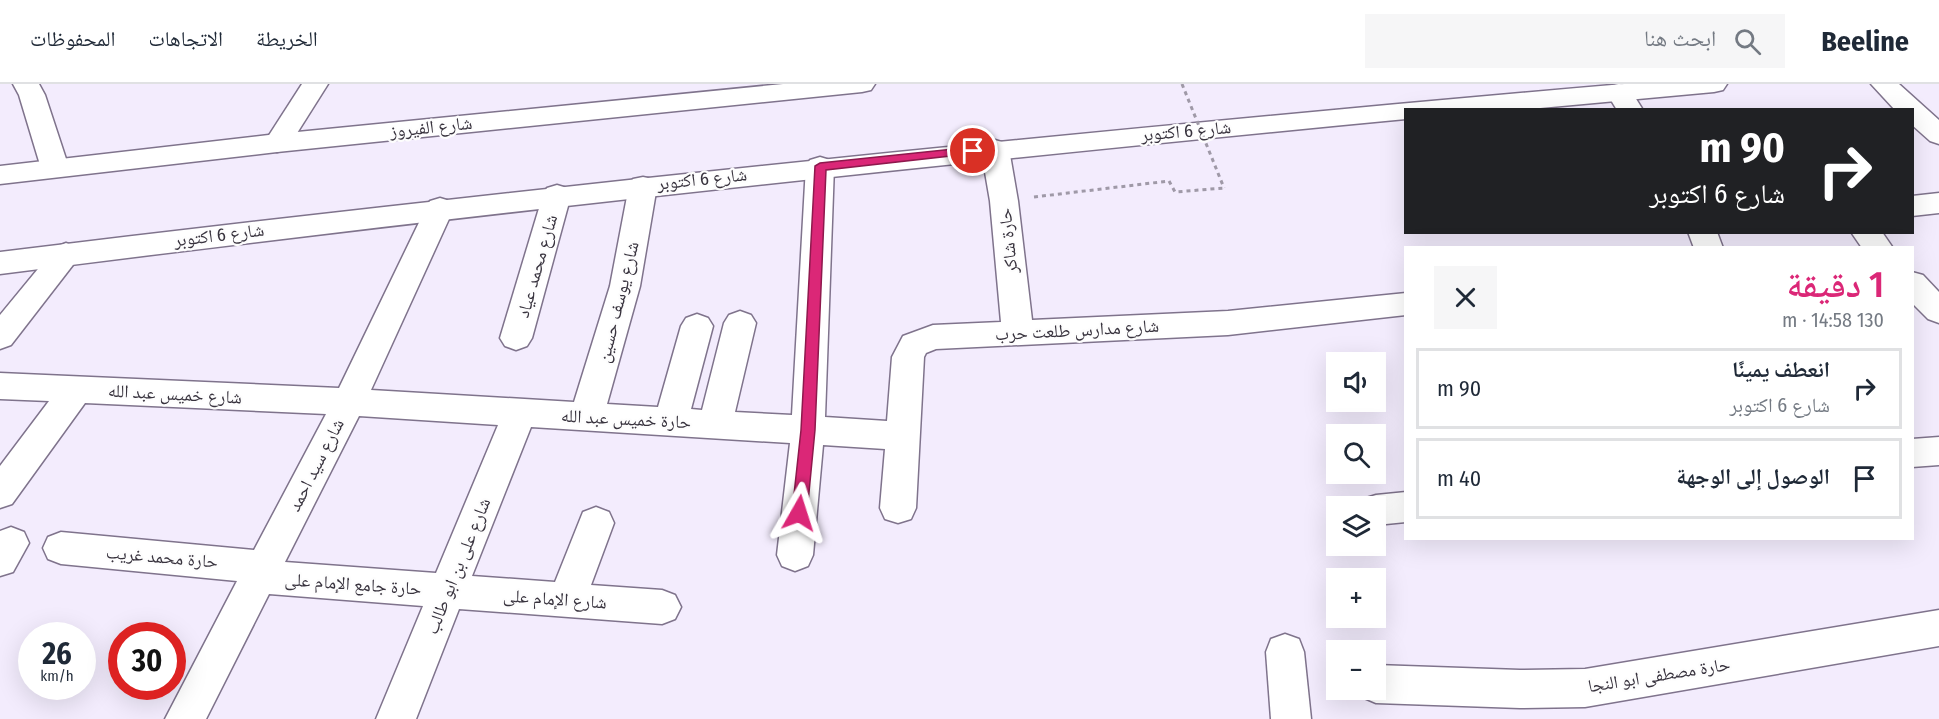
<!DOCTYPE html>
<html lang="ar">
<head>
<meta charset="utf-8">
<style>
	body { margin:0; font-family:"Fira Sans Condensed","Noto Naskh Arabic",sans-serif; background:#f6f6f7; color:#1f2937; direction:rtl; height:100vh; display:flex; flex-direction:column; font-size:22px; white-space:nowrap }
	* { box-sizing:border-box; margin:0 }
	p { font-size:20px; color:#747a83 }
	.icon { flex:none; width:33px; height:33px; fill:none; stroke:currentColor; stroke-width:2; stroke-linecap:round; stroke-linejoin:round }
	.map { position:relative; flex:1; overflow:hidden; direction:ltr }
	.drawer { position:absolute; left:1404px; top:162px; width:510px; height:294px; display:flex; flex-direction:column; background:#fff; border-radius:0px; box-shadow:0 6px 24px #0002; direction:rtl }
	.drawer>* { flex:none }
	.top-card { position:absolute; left:1404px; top:24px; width:510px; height:126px; border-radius:0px; box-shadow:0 6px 24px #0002; direction:rtl; background:#202124; color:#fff; overflow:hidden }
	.buttons { position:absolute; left:1326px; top:268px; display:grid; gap:12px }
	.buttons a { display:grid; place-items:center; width:60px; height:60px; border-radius:0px; background:#fff; box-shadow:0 6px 24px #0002; font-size:30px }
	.speed { position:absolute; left:18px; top:538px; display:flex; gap:12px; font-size:30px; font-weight:700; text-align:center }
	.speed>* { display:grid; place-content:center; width:78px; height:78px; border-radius:50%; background:#fff; box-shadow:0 6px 24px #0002; line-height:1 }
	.speed small { font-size:15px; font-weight:400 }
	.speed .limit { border:9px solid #d22; background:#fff; color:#111 }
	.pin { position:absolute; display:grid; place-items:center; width:51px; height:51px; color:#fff; margin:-26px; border:3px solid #fff; border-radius:50%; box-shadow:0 2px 6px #0007 }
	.me { position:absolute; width:66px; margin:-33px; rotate:6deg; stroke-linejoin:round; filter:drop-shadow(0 0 4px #0008) }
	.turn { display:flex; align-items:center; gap:21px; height:126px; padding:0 30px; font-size:27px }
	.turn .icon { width:78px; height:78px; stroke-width:2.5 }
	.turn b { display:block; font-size:42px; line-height:51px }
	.round { display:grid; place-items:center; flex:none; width:63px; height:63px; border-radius:0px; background:#f6f6f7 }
	.summary { display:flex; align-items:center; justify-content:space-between; height:102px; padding:0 30px }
	h1 { font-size:36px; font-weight:600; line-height:45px; color:#db2777 }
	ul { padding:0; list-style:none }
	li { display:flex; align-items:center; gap:18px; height:81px; margin:0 12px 9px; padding:0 18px; border:3px solid #e0e1e3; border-radius:0px }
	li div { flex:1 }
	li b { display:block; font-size:22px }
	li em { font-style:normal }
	header { display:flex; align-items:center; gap:36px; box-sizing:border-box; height:84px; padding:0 30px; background:#fff; border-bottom:2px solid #e0e1e3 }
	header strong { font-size:28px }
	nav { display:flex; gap:33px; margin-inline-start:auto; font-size:21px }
	.search { width:420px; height:54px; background:#f6f6f7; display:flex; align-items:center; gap:15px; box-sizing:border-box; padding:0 21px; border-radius:0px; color:#747a83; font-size:22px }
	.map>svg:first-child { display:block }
</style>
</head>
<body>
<header>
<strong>Beeline</strong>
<div class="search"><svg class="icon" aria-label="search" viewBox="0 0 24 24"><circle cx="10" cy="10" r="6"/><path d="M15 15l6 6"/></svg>ابحث هنا</div>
<nav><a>الخريطة</a><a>الاتجاهات</a><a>المحفوظات</a></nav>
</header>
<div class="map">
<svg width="1939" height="635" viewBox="0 0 1939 635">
	<rect width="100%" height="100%" fill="#f3ecfd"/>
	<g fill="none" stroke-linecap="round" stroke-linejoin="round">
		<defs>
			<g id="minor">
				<polygon points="13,0 39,0 45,11 69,84 65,90 55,93 45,90 41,84 19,11"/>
				<polygon points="302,0 328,0 287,65 277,68 267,65 264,59"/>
				<polygon points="1619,0 1628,2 1643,26 1617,26 1606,8 1610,2"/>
				<polygon points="1871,0 1899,0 1939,36 1939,60 1930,57 1912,41 1912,26 1895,26"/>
				<path d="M995 56 1005 59 1009 65 1018 117 1032 236 1228 227 1406 209V231L1228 251 936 265 926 269 924 273 916 424 911 435 898 439 885 435 880 424 885 365 823 361 813 471 808 482 795 487 782 482 777 471 790 359 531 343 472 492 555 498 583 428 596 423 609 428 614 439 591 501 662 506 675 511 681 523 675 535 662 540 459 525 416 635H376L423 522 269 510 206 635H165L237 497 61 480 48 475 43 464 48 453 61 448 254 466 326 330 85 319 12 420 0 424V382L49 317 0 315V289L339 304 426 124 430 117 440 114 450 117 454 124 371 306 574 318 610 202 629 102 633 95 643 93 653 95 657 102 640 202 607 320 658 323 681 242 686 234 697 230 708 234 713 242 691 325 702 326 724 239 729 231 740 227 751 231 756 239 735 328 792 331 806 82 810 76 820 73 830 76 834 82 825 333 887 337 892 273 903 252 933 241 1001 238 990 117 981 65 985 59ZM359 332 498 341 436 489 285 478Z"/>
				<polygon points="557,101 567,104 571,111 532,254 527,262 516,266 505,262 500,254 543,111 547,104"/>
				<polygon points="1939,109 1939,129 1912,132 1912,112"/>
				<polygon points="1688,148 1717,148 1723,164 1694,164"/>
				<polygon points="1851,148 1882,148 1893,164 1862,164"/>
				<polygon points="66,159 76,163 81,170 76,177 11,261 0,265 0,231 56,163"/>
				<polygon points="1912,188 1923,191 1939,208 1939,239 1928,235 1912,219"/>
				<polygon points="1939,353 1939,381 1912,383 1912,355"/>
				<polygon points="1406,408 1406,438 1376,441 1376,423 1360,423 1363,415 1376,411"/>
				<polygon points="11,443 24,448 29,459 13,488 0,492 0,447"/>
				<polygon points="1939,526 1939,562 1585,623 1520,624 1376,619 1362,613 1359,606 1376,606 1376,581 1520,586 1585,585"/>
				<polygon points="1285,550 1299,555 1304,568 1311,635 1271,635 1266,568 1271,555"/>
			</g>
			<g id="major">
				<polygon points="783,0 875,0 871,6 862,8 277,68 0,100 0,82 277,50"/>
				<path d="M1624 0H1727L1723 6 1714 8 1519 26H1406V35C936 80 468 130 0 190V168C540 102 1083 47 1624 0Z"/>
			</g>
		</defs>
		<use href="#minor" stroke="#7f738c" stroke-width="3"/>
		<use href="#major" stroke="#7f738c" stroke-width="3"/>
		<polyline stroke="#9f99a7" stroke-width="3" stroke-dasharray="4 4" stroke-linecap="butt" points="1034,113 1169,97 1175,108 1224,104"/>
		<use href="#minor" fill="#fff" fill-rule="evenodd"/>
		<use href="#major" fill="#fff" fill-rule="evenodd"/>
		<polyline stroke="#9f99a7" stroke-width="3" stroke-dasharray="4 4" stroke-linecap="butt" points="1182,0 1224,104"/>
	</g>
	<polygon fill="#db2777" stroke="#8e194d" stroke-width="1.5" points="973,63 977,64 977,69 826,86 815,346 807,429 805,434 799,436 794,434 792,429 801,346 815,82 820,79"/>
	<g text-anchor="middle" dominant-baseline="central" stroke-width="4.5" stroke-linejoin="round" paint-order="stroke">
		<g font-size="18" fill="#38333e" stroke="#fdfdfd">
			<text transform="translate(431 43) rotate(-6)">شارع الفيروز</text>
			<text transform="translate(1186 47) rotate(-5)">شارع 6 اكتوبر</text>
			<text transform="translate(702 95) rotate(-6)">شارع 6 اكتوبر</text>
			<text transform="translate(219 151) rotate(-7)">شارع 6 اكتوبر</text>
			<text transform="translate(1008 157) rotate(-96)">حارة شاكر</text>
			<text transform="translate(537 182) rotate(-74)">شارع محمد عياد</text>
			<text transform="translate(618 218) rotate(-76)">شارع يوسف حسين</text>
			<text transform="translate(1077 246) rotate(-3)">شارع مدارس طلعت حرب</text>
			<text transform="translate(175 310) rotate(3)">شارع خميس عبد الله</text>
			<text transform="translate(626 335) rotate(3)">حارة خميس عبد الله</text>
			<text transform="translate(316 381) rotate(-63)">شارع سيد احمد</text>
			<text transform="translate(162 473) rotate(5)">حارة محمد غريب</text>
			<text transform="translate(458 482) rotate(-68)">شارع على بن ابو طالب</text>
			<text transform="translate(353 500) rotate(4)">حارة جامع الإمام على</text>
			<text transform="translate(555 515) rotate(4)">شارع الإمام على</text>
			<text transform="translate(1659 591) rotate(-9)">حارة مصطفى ابو النجا</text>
		</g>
	</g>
</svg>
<div class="buttons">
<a><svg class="icon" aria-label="sound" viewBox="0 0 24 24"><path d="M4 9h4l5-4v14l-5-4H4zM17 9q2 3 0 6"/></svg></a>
<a><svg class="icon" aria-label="search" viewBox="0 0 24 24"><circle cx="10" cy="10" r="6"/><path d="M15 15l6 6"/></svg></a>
<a><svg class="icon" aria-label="layers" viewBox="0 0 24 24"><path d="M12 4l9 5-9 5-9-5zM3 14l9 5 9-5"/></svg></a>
<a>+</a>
<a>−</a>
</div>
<div class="speed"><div>26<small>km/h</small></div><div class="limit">30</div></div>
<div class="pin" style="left:973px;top:67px;background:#d93025"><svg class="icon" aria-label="arrive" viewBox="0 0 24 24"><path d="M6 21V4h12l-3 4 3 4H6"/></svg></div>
<svg class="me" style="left:799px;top:429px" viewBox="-20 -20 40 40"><path d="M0-17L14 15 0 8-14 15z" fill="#db2777" stroke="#fff" stroke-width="4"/></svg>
<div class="top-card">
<div class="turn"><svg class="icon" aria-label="right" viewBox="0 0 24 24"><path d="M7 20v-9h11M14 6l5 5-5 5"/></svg><div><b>90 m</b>شارع 6 اكتوبر</div></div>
</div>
<section class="drawer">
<div class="summary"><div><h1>1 دقيقة</h1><p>130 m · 14:58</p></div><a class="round"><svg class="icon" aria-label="close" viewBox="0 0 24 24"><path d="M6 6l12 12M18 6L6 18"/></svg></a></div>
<ul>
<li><svg class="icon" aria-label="right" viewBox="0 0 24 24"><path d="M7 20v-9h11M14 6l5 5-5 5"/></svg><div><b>انعطف يمينًا</b><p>شارع 6 اكتوبر</p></div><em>90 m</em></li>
<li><svg class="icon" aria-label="arrive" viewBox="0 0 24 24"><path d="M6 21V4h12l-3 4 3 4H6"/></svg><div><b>الوصول إلى الوجهة</b></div><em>40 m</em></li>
</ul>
</section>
</div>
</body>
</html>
